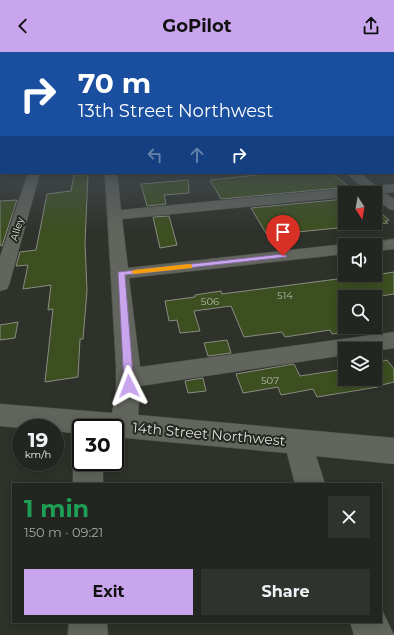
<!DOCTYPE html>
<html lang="en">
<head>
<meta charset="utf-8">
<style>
	body { margin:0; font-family:Montserrat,sans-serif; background:#2f322d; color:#f1f3f6; height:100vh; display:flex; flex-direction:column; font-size:15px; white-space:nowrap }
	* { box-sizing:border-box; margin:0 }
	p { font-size:13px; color:#a3a5a5 }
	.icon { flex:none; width:22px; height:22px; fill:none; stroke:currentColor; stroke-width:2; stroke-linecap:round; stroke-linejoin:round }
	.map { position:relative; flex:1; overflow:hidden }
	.drawer { position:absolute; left:12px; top:431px; width:370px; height:140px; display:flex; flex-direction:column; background:#232620; border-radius:0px; box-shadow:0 2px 10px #0003,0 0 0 1px #40433e }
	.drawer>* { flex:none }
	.banner { position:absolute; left:0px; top:0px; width:394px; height:122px; box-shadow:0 2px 10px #0003,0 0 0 1px #40433e; background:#1a4fa0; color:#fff; overflow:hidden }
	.needle { width:26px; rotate:169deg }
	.fabs { position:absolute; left:338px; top:134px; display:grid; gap:8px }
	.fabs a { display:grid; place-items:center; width:44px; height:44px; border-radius:0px; background:#232620; box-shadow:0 2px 10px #0003,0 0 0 1px #40433e; font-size:20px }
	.speed { position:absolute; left:12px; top:367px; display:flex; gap:8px; font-size:20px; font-weight:700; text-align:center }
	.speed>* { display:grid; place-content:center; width:52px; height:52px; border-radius:50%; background:#232620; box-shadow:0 2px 10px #0003,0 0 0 1px #40433e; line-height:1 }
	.speed small { font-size:10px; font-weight:400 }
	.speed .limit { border:2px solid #111; border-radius:6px; background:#fff; color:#111 }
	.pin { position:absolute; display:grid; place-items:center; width:34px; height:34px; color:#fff; margin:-41px -17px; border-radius:50% 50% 50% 0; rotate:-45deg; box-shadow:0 0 4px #0007 }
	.pin .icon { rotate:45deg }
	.me { position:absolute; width:44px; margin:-22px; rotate:357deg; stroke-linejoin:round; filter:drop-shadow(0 0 3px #0008) }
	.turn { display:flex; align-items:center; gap:14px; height:84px; padding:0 12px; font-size:18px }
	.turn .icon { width:52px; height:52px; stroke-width:2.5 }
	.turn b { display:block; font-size:28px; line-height:34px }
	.lanes { display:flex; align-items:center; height:38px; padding:0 12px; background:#0003; justify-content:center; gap:20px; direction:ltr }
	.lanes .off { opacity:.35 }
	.round { display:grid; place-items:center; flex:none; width:42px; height:42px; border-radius:0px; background:#2f322d }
	.head { display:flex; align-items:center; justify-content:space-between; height:68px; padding:0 12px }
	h1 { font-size:24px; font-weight:700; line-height:30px; color:#1e9e55 }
	.action { display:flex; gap:8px; margin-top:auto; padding:8px 12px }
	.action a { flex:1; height:46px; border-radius:0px; background:#c9a5ee; color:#111; font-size:16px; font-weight:700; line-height:46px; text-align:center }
	.action a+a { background:#2f322d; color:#f1f3f6 }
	header { display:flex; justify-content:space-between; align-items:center; height:52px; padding:0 12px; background:#c9a5ee; color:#111; font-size:18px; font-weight:700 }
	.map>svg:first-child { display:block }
</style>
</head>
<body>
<header><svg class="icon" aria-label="back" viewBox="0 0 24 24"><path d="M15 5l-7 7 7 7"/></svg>GoPilot<svg class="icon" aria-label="share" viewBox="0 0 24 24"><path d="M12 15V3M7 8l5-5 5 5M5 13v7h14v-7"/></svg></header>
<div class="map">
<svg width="394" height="583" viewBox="0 0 394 583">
	<rect width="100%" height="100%" fill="#2f322b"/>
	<g fill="#3d4f20" stroke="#888c83">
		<polygon points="276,121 331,121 350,135 221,147 210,128"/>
		<polygon points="88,122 85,190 87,239 83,287 80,287 78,325 45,330 53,257 48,258 51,233 23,237 28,213 16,214 20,200 36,198 47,142 71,139 74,123"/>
		<polygon points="188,128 189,141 164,143 166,152 147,154 141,132"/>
		<polygon points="345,147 345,171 375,171 375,156 389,168 385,169 388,171 267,183 251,156"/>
		<polygon points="17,148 2,194 0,193 0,149"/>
		<polygon points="169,164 177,193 160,196 153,165"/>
		<polygon points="394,220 394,242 374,245 345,245 345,280 332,282 330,278 285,285 282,280 244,285 231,254 194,259 200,279 180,281 177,268 169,269 165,249 195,245 195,243 221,239 222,242 345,226 342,223 375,223"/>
		<polygon points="18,270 15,286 0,288 0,273"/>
		<polygon points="227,288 231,301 208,304 204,291"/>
		<polygon points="387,308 394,317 394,330 378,334 378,335 317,345 313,337 281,343 278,335 243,341 236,322 294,312 300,324 345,317 345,327 375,327 375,311"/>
		<polygon points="203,326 206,339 188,341 185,329"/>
	</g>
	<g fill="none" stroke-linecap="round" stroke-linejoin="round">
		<defs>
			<g id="minor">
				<rect x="0" y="99" width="1" height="6"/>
				<polygon points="28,121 40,121 9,233 7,237 0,239 0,205"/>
				<polygon points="105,121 117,121 121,158 362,135 346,121 360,121 376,134 394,132 394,140 385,141 394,147 394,158 389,157 375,146 375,141 345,141 345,145 122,167 128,216 345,192 349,193 345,193 345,202 129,226 140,315 394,280 394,296 375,299 375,297 345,297 345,303 140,334 138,363 394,386 394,412 316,404 325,432 295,432 287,401 115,385 115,376 81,376 81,382 55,379 55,376 21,376 0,374 0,352 112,361 116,338 116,314"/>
				<polygon points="394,187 394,197 375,199 375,193 368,193 369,191"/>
				<polygon points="81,399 81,410 103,410 103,432 73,432 73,410 78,400"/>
				<polygon points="381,556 394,583 354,583 350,570 381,570"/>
				<polygon points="69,570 107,570 108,583 68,583"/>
			</g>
		</defs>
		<use href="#minor" stroke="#4e504b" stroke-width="1"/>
		<use href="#minor" fill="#61655d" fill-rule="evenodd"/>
	</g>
	<linearGradient id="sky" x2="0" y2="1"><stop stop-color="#1a1c18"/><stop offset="0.54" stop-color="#474f55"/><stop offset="1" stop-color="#474f55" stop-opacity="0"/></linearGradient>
	<rect width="394" height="180" fill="url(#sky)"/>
	<polygon fill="#c9a5ee" stroke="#836b9b" points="283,202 287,204 286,205 125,223 134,334 132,337 129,338 125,337 124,334 118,220"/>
	<polygon fill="#f59e0b" points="189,212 192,213 192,216 134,222 131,220 134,218"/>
	<g text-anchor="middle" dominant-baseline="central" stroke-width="4" stroke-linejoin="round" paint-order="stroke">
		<g font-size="10" fill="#dddfda" stroke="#252821">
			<text transform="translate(17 177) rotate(-73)">Alley</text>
		</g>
		<g font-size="10" fill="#b5bbac">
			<text x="285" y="243">514</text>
			<text x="210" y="249">506</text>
			<text x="270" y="328">507</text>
		</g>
		<g font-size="14" fill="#dddfda" stroke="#252821">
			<text transform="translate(209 382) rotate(5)">14th Street Northwest</text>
		</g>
	</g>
</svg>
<div class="fabs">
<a><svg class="needle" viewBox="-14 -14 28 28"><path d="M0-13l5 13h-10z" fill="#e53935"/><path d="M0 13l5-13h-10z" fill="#a3a5a5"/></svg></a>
<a><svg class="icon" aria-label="sound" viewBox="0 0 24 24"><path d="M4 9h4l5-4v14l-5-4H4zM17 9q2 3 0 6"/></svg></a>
<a><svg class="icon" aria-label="search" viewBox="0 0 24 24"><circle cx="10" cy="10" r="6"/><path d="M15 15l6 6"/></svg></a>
<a><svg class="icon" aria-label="layers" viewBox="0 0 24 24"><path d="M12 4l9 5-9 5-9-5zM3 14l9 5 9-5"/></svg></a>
</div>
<div class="speed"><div>19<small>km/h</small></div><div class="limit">30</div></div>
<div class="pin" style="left:283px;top:204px;background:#d93025"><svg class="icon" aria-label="arrive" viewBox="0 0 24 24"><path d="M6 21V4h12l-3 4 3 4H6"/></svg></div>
<svg class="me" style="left:129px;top:334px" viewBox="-20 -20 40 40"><path d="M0-17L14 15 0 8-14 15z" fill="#c9a5ee" stroke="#fff" stroke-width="4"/></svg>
<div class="banner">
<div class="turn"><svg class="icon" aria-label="right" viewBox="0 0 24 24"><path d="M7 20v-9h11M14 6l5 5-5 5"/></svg><div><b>70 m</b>13th Street Northwest</div></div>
<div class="lanes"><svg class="icon off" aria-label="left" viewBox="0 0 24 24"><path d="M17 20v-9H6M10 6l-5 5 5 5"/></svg><svg class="icon off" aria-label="ahead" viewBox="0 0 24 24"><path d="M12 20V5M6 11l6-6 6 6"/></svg><svg class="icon" aria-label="right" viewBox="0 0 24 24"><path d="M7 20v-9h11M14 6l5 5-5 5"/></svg></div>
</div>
<section class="drawer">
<div class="head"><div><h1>1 min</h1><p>150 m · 09:21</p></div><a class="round"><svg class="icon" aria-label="close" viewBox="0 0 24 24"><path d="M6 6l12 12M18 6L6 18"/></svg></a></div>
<div class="action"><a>Exit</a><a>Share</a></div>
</section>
</div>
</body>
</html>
